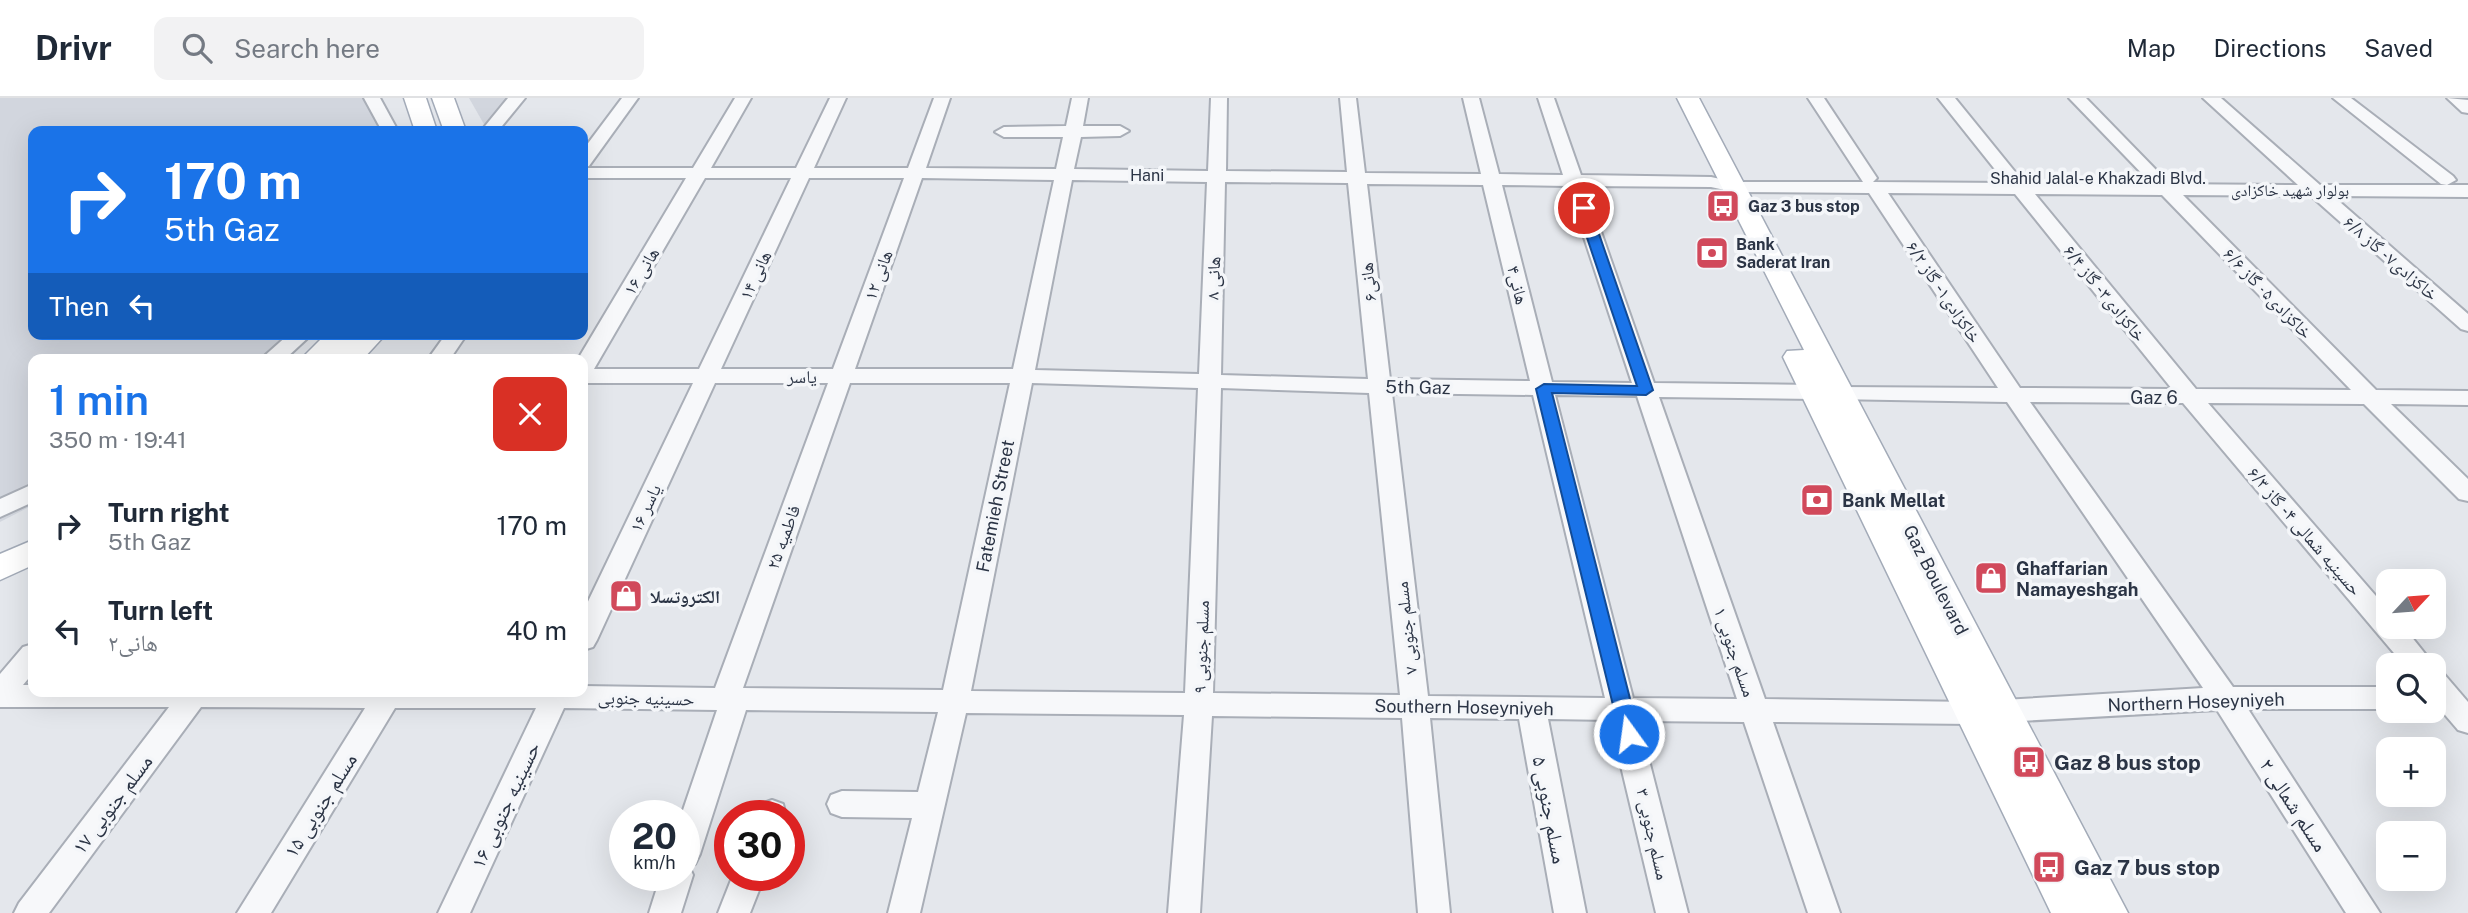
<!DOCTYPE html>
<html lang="en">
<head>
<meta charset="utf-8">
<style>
	body { margin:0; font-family:"Public Sans","Noto Naskh Arabic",sans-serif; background:#f2f2f3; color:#1f2937; height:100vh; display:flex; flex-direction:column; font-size:26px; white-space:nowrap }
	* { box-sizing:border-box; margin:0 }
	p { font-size:23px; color:#747a83 }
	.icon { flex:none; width:38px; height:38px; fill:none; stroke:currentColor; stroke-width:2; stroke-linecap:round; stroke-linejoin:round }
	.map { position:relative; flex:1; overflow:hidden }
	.side { position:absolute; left:28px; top:256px; width:560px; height:343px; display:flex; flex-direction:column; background:#fff; border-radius:14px; box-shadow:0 7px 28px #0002 }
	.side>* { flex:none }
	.banner { position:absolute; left:28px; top:28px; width:560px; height:214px; border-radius:14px; box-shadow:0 7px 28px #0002; background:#1a73e8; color:#fff; overflow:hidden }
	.needle { width:46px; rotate:64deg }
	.controls { position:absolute; left:2376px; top:471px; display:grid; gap:14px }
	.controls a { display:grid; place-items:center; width:70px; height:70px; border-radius:14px; background:#fff; box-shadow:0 7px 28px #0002; font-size:35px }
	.speed { position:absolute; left:609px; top:702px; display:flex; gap:14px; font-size:35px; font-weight:700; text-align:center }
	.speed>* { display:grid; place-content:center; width:91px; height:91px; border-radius:50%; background:#fff; box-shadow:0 7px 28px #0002; line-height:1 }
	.speed small { font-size:18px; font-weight:400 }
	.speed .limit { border:10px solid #d22; background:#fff; color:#111 }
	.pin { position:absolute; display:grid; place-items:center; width:60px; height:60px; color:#fff; margin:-30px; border:4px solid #fff; border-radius:50%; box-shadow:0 2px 7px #0007 }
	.me { position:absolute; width:77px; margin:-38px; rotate:346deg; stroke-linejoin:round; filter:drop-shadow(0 0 5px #0008) }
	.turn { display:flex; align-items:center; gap:24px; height:147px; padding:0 21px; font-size:32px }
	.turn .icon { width:91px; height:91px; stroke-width:2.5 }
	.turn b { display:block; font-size:49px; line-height:60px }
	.then { display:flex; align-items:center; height:66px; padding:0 21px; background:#0003; gap:14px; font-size:26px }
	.round { display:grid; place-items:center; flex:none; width:74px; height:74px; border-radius:14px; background:#f2f2f3 }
	.head { display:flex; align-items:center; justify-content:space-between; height:119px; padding:0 21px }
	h1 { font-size:42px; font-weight:600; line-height:52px; color:#1a73e8 }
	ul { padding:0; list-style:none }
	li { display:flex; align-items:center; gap:21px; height:105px; padding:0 21px }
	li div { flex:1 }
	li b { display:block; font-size:26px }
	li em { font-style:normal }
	header { display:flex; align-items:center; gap:42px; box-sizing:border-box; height:98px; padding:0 35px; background:#fff; border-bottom:2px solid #e0e1e3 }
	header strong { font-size:33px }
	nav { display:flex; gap:38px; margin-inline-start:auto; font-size:24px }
	.search { width:490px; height:63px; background:#f2f2f3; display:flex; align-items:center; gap:18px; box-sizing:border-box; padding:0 24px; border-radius:14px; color:#747a83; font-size:26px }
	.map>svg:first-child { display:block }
</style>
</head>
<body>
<header>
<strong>Drivr</strong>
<div class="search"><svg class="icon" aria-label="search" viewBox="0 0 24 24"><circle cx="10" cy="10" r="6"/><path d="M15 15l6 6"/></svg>Search here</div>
<nav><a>Map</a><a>Directions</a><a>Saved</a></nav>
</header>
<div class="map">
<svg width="2468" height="815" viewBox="0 0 2468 815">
	<rect width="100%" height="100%" fill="#e4e7ec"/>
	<g fill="#d2d6de">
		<polygon points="0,0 381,0 399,33 33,33 33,236 314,236 287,261 33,261 33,407 0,424"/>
		<polygon points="469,0 509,0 485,28"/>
	</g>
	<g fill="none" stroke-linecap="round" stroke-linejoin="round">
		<defs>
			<g id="minor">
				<polygon points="364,0 380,0 398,33 382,33"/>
				<polygon points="508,0 525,0 498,33 481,33"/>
				<polygon points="622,0 638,0 589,68 583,69 583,52"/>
				<path d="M735 0H751L711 70H796L830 0H846L814 70H908L934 0H950L926 70 1056 71 1063 39H1004L995 34 1004 29 1066 28 1072 0H1088L1083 28H1120L1129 33 1120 38 1081 39 1074 71 1208 73 1211 0H1227L1226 73 1347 74 1340 0H1356L1365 75 1481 76 1463 0H1479L1499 76 1563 77 1538 0H1554L1581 77 1711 79 1734 84H1863L1808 0H1824L1877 80 1873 84 2009 85 2005 84 1938 0H1955L2020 80 2013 85 2152 86 2069 0H2086L2161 77 2164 81 2158 86 2298 87 2203 0H2221L2320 87H2447L2441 86 2333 0H2351L2453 78 2456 82 2447 87H2468V99L2333 98 2468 216V233L2461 231 2311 98 2183 97 2376 292 2468 293V307L2391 306 2468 381V403L2459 401 2364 306 2208 305 2389 513V528H2403L2434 567H2404L2183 305 2030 304 2233 589H2389V611H2248L2380 815H2346L2217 612 2003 624 1993 621 1989 613 1993 605 2003 602 2203 590 2007 304 1832 301 1829 296 1832 291 1840 289 1998 290 1869 95 1734 94 1711 89 1585 88 1654 285 1815 287 1823 289 1826 294 1823 299 1815 301 1659 299 1765 601 1973 604 1983 607 1987 615 1983 623 1973 626 1773 624 1840 815H1808L1744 624 1639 623 1688 815H1656L1610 622 1548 621 1586 815H1554L1519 621 1430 620 1450 815H1418L1402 620 1212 618 1200 815H1168L1184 617 966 615 920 815H888L912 720 842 719 831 715 827 706 831 697 842 693 918 694 938 614 746 612 700 756 695 766 689 768 693 777 681 815H649L661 777H684V718H681L717 612 564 610 470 815H438L536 610H395L271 815H237L365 610 201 609 49 815H14L19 805 169 609H0V576L23 549 33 546V575L23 587H33V593H583V588L715 590 828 285H715L597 542 593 549 583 552V514L693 285H583V261H578L686 80H583V70H693ZM705 80H791L699 271H594ZM809 80H904L833 271H721ZM922 80 1054 82 1013 271H855ZM1072 82 1207 84 1199 276 1035 272ZM1225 84 1348 85 1368 281 1221 277ZM1367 86 1483 87 1530 283 1390 281ZM1502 87 1567 88 1632 285 1552 284ZM1888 95 2015 96 2172 291 2020 290ZM2035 96 2162 97 2351 292 2196 291ZM850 285H1010L943 592 743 590ZM1032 285 1198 290 1185 595 971 593ZM1221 290 1369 295 1400 597 1213 595ZM1392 295 1533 297 1605 600 1428 598ZM1555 297 1637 298 1737 601 1633 600Z"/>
				<polygon points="2447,0 2468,2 2468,15 2462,14"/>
				<polygon points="289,236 312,236 285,261 261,261"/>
				<polygon points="446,236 467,236 450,261 428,261"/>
				<polygon points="33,386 33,404 0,419 0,401"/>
				<polygon points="2434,573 2444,576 2468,604 2468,635 2458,632 2434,604"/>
				<polygon points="772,702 783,706 786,718 756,718 761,706"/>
				<polygon points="733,777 765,777 750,815 718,815"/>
			</g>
			<g id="major">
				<polygon points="404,0 426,0 437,33 415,33"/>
				<polygon points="432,0 454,0 466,33 444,33"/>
				<polygon points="1677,0 1699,0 2128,815 2051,815 1783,259 1787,253 1804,252"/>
				<polygon points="326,236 355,236 352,241 357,236 386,236 363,261 333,261 337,256 331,261 301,261"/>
				<polygon points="33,442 33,467 0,482 0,456"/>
			</g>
		</defs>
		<use href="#minor" stroke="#a9aeb7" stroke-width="4"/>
		<use href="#major" stroke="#a3abb8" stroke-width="3"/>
		<use href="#minor" fill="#f7f8fa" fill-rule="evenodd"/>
		<use href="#major" fill="#fff" fill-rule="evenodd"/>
	</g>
	<polygon fill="#1a73e8" stroke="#114b97" stroke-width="2" points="1584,106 1590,110 1653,292 1646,297 1552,295 1639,636 1636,642 1629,644 1623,642 1620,636 1536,291 1544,286 1637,288 1577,110"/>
	<defs>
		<symbol id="bus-square" viewBox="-11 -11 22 22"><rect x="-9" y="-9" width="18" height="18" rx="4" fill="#d1495b" stroke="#f4f6f9"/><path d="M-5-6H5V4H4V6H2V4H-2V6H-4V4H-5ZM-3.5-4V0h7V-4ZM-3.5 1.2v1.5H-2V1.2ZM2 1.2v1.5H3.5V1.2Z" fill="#fff"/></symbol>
		<symbol id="bank-square" viewBox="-11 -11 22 22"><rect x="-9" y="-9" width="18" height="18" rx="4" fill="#d1495b" stroke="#f4f6f9"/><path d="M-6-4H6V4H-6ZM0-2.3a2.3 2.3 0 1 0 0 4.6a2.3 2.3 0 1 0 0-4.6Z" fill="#fff"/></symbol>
		<symbol id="shop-square" viewBox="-11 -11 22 22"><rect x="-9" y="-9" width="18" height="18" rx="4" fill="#d1495b" stroke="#f4f6f9"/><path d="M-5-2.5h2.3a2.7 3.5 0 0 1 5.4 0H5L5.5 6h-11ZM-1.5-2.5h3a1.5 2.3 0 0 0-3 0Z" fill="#fff"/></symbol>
	</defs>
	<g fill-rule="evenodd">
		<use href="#bus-square" x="1704" y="89" width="38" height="38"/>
		<use href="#bank-square" x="1693" y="136" width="38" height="38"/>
		<use href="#bank-square" x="1798" y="383" width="38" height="38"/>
		<use href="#shop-square" x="1972" y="461" width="38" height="38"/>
		<use href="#shop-square" x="607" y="479" width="38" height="38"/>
		<use href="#bus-square" x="2010" y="645" width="38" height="38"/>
		<use href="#bus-square" x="2030" y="750" width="38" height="38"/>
	</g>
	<g text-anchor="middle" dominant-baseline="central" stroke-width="7" stroke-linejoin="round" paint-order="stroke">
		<g font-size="16" fill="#2b3445" stroke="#f4f6f9">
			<text x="1147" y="77">Hani</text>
			<text x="2098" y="80">Shahid Jalal-e Khakzadi Blvd.</text>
			<text x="2290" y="92">بولوار شهید خاکزادی</text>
		</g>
		<g font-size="16" font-weight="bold" fill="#2b3445" stroke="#f4f6f9" text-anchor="start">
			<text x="1748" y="108">Gaz 3 bus stop</text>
			<text x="1736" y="146">Bank<tspan x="1736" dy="18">Saderat Iran</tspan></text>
		</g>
		<g font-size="18" fill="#2b3445" stroke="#f4f6f9">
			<text transform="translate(2391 160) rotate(41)">خاکزادی۷ - گاز ۶/۸</text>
			<text transform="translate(641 173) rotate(-59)">هانی ۱۶</text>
			<text transform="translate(755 177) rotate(-65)">هانی ۱۴</text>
			<text transform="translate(878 177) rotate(-70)">هانی ۱۲</text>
			<text transform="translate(1213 180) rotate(-88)">هانی ۸</text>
			<text transform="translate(1368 184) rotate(-96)">هانی۶</text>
			<text transform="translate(1518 187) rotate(76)">هانی۴</text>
			<text transform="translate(1944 194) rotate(56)">خاکزادی۱ - گاز ۶/۲</text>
			<text transform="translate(2105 195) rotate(51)">خاکزادی۳ - گاز ۶/۴</text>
			<text transform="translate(2268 195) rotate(46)">خاکزادی۵ - گاز ۶/۶</text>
			<text x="802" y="278">یاسر</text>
			<text transform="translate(1418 289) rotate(1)">5th Gaz</text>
			<text x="2154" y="299">Gaz 6</text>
			<text transform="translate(995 408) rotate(-79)">Fatemieh Street</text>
			<text transform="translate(645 410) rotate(-65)">یاسر ۱۶</text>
			<text transform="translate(2305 433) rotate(49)">حسینیه شمالی ۴ - گاز ۶/۳</text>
			<text transform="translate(783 439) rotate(-70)">فاطمیه ۲۵</text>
			<text transform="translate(1936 482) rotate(63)">Gaz Boulevard</text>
			<text transform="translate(1406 530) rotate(-96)">مسلم جنوبی ۷</text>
			<text transform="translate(1201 549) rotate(-88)">مسلم جنوبی ۹</text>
			<text transform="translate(1735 554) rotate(71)">۱ مسلم جنوبی</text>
			<text transform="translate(646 600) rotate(1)">حسینیه جنوبی</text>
			<text transform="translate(2196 604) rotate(-2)">Northern Hoseyniyeh</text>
			<text transform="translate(1464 609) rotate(1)">Southern Hoseyniyeh</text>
			<text transform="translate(1653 736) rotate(77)">مسلم جنوبی ۳</text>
		</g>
		<g font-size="18" font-weight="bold" fill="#2b3445" stroke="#f4f6f9" text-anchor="start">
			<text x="1842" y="402">Bank Mellat</text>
			<text x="2016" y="470">Ghaffarian<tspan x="2016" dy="21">Namayeshgah</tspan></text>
			<text x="650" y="498">الکتروتسلا</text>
		</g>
		<g font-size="21" font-weight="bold" fill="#2b3445" stroke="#f4f6f9" text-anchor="start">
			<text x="2054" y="664">Gaz 8 bus stop</text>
			<text x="2074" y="769">Gaz 7 bus stop</text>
		</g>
		<g font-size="21" fill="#2b3445" stroke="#f4f6f9">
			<text transform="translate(112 706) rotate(-53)">مسلم جنوبی ۱۷</text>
			<text transform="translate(320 707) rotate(-58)">مسلم جنوبی ۱۵</text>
			<text transform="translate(505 707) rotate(-65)">حسینیه جنوبی ۱۶</text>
			<text transform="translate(2294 707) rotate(57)">مسلم شمالی ۲</text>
			<text transform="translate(1550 712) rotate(79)">مسلم جنوبی ۵</text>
		</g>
	</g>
</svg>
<div class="controls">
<a><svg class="needle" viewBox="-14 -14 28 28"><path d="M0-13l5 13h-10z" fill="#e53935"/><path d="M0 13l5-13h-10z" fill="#747a83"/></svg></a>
<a><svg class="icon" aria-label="search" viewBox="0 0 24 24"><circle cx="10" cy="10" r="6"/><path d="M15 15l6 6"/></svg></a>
<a>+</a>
<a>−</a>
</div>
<div class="speed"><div>20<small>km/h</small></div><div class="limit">30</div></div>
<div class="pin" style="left:1584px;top:110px;background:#d93025"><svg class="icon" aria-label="arrive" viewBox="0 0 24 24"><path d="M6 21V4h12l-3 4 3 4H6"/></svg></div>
<svg class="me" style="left:1629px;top:636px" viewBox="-20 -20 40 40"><circle r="17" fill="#1a73e8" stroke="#fff" stroke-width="3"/><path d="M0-11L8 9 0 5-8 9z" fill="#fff"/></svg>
<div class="banner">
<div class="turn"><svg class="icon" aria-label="right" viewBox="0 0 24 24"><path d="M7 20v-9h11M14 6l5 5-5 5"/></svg><div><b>170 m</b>5th Gaz</div></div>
<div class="then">Then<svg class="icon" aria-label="left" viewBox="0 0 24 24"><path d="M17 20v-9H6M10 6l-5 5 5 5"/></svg></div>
</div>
<section class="side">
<div class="head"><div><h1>1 min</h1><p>350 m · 19:41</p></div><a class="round" style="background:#d93025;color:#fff"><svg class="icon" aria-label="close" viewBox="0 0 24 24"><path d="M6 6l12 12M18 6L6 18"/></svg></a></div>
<ul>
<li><svg class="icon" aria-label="right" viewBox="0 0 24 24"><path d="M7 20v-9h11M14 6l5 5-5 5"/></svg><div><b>Turn right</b><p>5th Gaz</p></div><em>170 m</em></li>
<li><svg class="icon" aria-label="left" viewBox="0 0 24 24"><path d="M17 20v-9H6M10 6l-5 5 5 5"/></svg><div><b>Turn left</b><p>هانی۲</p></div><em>40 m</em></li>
</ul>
</section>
</div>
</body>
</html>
